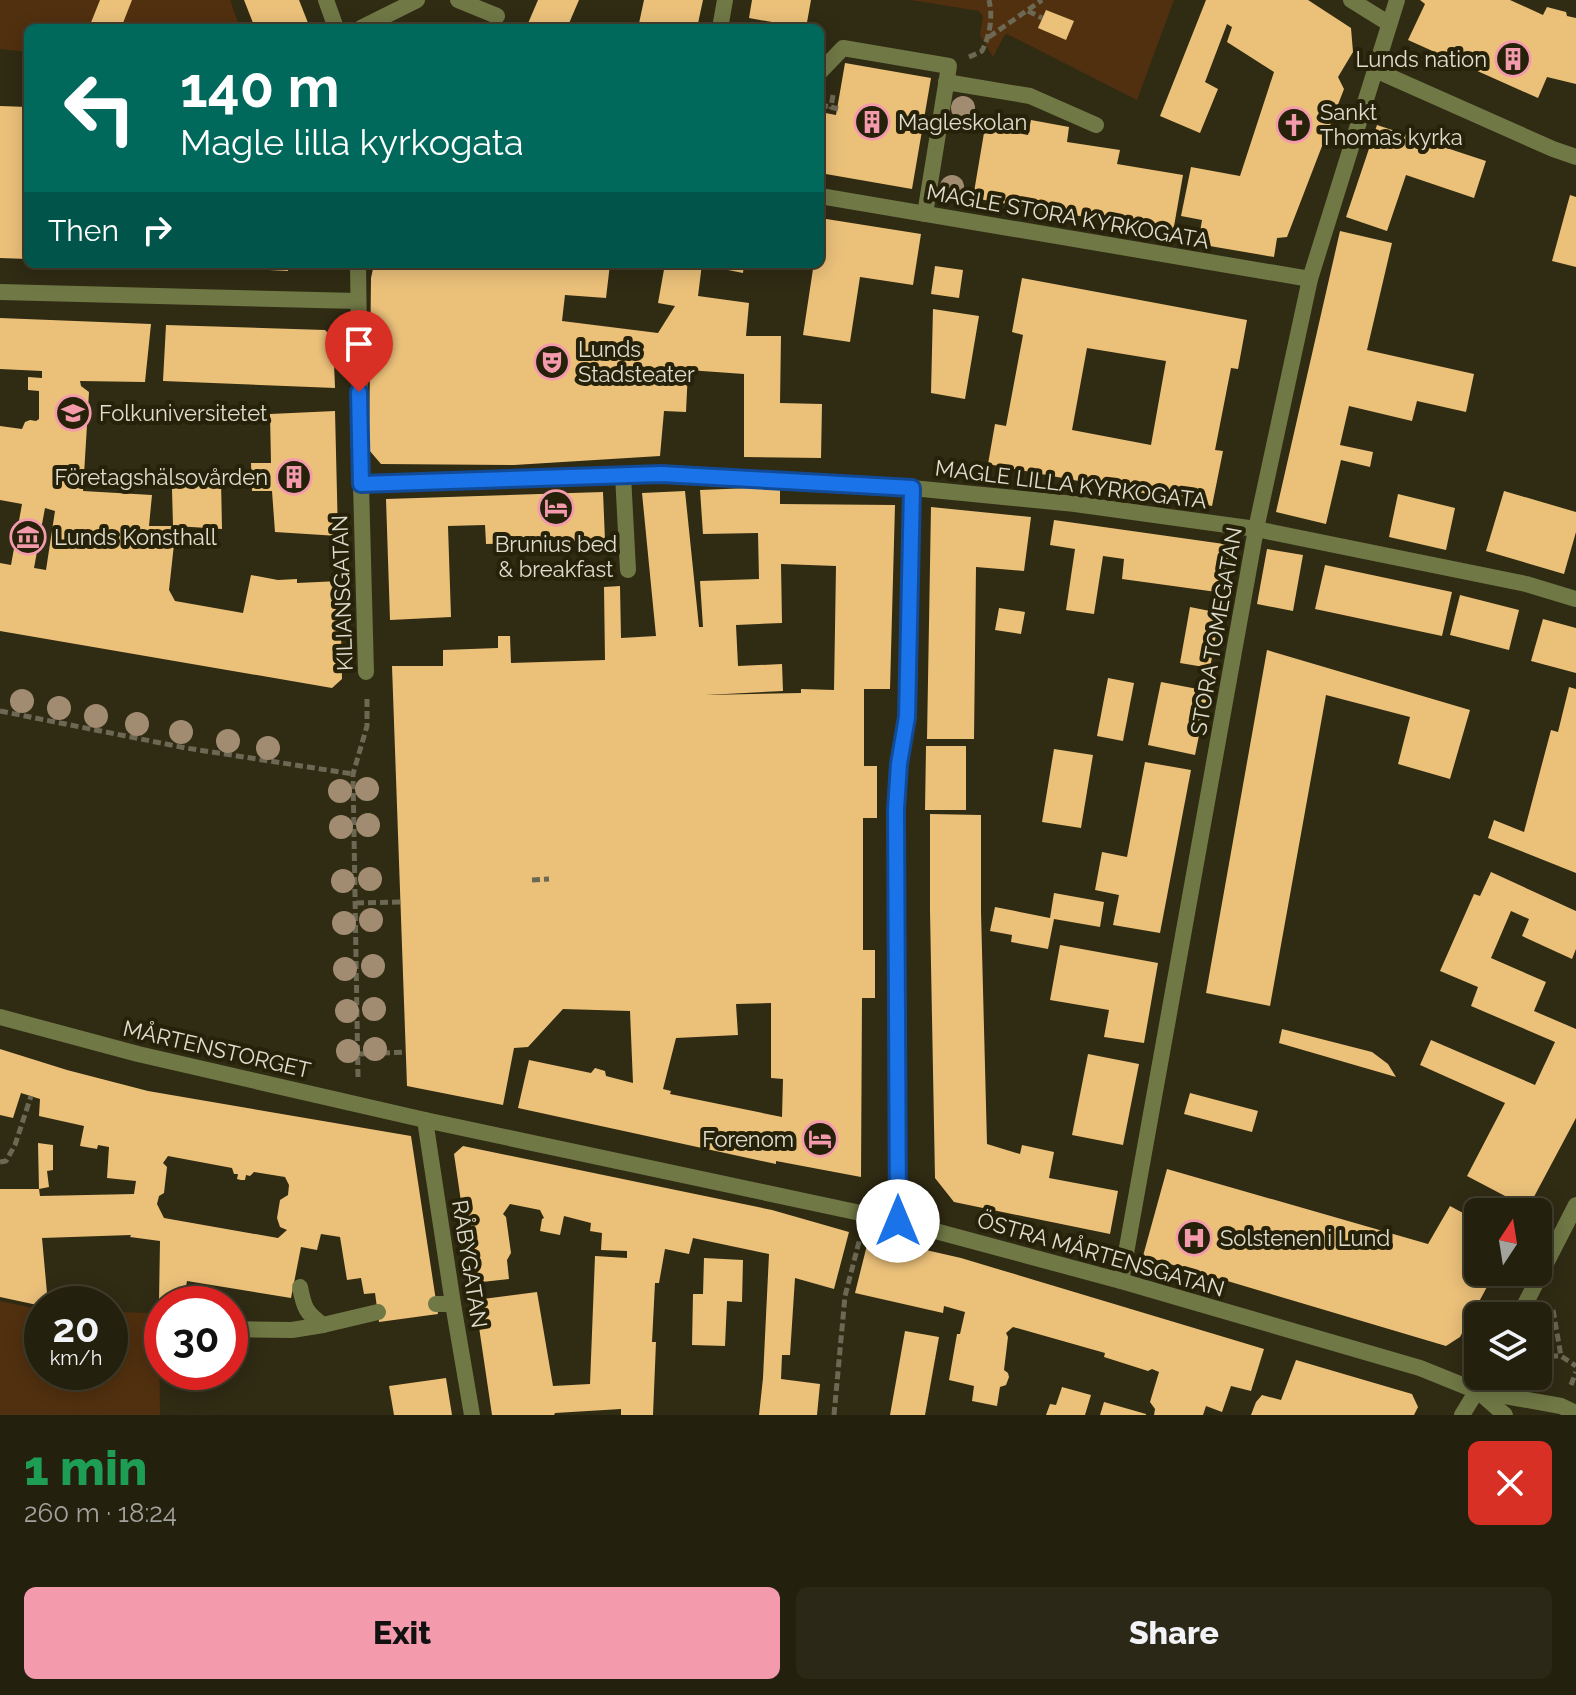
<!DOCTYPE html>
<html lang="en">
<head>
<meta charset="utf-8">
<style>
	body { margin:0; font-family:Raleway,sans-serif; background:#2c2817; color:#f1f3f6; height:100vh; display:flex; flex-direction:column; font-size:30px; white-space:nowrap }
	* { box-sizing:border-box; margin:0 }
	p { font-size:26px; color:#a3a39e }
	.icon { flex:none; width:44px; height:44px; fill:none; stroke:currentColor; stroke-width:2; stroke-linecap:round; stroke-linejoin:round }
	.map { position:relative; height:1415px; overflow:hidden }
	.sheet { display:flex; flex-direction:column; background:#24200e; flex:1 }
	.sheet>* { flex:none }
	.guide { position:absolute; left:24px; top:24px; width:800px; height:244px; border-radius:12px; box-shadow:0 4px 20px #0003,0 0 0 2px #413e2e; background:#00695c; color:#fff; overflow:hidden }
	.needle { width:52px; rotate:12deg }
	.controls { position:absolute; left:1464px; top:1198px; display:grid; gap:16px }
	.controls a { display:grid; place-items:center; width:88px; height:88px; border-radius:12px; background:#24200e; box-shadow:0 4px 20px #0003,0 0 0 2px #413e2e; font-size:40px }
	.speed { position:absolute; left:24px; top:1286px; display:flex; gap:16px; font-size:40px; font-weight:700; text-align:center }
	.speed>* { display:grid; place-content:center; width:104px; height:104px; border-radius:50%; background:#24200e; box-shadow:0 4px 20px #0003,0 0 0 2px #413e2e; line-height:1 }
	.speed small { font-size:20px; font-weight:400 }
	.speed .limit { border:12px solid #d22; background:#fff; color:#111 }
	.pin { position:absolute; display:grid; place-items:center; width:68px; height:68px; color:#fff; margin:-82px -34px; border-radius:50% 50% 50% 0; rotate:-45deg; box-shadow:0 0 8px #0007 }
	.pin .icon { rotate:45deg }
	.me { position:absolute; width:88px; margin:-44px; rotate:0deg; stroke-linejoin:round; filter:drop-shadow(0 0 6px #0008) }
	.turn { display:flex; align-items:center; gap:28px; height:168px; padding:0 24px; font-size:36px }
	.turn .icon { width:104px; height:104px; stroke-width:2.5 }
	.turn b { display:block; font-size:56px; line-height:68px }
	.then { display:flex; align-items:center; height:76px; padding:0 24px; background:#0003; gap:16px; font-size:30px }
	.round { display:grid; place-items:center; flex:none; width:84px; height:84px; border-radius:12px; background:#2c2817 }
	.head { display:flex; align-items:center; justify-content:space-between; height:136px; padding:0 24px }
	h1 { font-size:48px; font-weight:800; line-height:60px; color:#1e9e55 }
	.cta { display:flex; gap:16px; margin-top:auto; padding:16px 24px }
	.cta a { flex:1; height:92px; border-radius:12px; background:#f39aac; color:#111; font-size:32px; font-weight:800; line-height:92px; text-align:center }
	.cta a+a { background:#2c2817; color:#f1f3f6 }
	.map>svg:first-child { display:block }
</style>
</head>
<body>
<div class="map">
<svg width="1576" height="1415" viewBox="0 0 1576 1415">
	<rect width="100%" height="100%" fill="#302b13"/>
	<g fill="#51300f">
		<polygon points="0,0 230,0 240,28 28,28 28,52 0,49"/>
		<polygon points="911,0 1174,0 1137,100 1007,34 1004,36 993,57 980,35 983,16 979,11"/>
		<polygon points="0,1301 42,1310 42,1372 110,1372 110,1312 159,1313 160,1415 0,1415"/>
	</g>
	<g fill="#ebc17a" fill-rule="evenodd">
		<polygon points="100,0 132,0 121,28 97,28 90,25"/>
		<polygon points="244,0 299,0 310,28 255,28"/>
		<polygon points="538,0 579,0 567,28 526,28"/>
		<polygon points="644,0 703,0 697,28 638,28"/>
		<polygon points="752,0 811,0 806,28 749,18"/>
		<polygon points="1206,0 1308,0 1351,28 1353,52 1338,77 1344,89 1287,237 1277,238 1274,257 1198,244 1202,220 1181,216 1191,167 1240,176 1274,72 1227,42 1232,27 1227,24 1205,82 1218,89 1200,133 1160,116"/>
		<polygon points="1420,0 1510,0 1543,15 1547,7 1566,12 1567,16 1576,18 1576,84 1547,77 1538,98 1408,40 1425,4"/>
		<polygon points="1046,10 1074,21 1066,40 1038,28"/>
		<polygon points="845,63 931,78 912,189 820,173 820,112 836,115"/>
		<polygon points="0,106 28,107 28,259 0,258"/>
		<polygon points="1031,120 1069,127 1067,142 1120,150 1117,164 1183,175 1173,232 973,198 985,127 1028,135"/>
		<polygon points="1377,125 1486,161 1474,198 1406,175 1387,231 1346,217"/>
		<polygon points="1570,195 1576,197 1576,267 1552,261"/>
		<polygon points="820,218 921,234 913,285 860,277 850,342 803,335 813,269 790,266 790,264 820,264"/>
		<polygon points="1340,231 1392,243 1367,350 1474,374 1466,412 1417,401 1412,421 1349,406 1340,445 1373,452 1370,467 1341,460 1326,524 1276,512"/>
		<polygon points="188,264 289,264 288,271 188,266"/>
		<polygon points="374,264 610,264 606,298 565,295 562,321 658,333 675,306 658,303 665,264 702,264 698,296 749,303 746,336 781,336 780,403 822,404 821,458 744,457 744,374 688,370 686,412 664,411 660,456 514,465 381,464 369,450 371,278"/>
		<polygon points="703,264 744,264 743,273 703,265"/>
		<polygon points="935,266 963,270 959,298 931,294"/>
		<path d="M1022 278 1247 320 1238 369 1231 368 1215 450 1223 451 1212 506 988 464 995 424 1006 426 1023 335 1012 332ZM1087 348 1166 361 1151 445 1072 430Z"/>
		<polygon points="933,309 979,316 965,399 931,393"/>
		<path d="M0 318 151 324 145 382 80 381 81 386 89 392 83 491 152 495 149 526H173L172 489 177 482 221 480 222 529 176 526 169 590 175 601 243 613 251 575 278 580 297 579V583L340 581 342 679 332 688 0 631V563L11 565 22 504 0 500V426L22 429 25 422 30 420 36 421 39 419V391L28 390V377L42 378V371L0 369ZM45 508 55 511 46 570 34 568Z"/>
		<polygon points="166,325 325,330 333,338 335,388 163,381"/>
		<polygon points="335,411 338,536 275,532 272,491 252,491 251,463 271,463 270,414"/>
		<path d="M780 487V504L895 505 890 689H864V766H877V818H863V950H875V998H862L861 1177 776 1161V1164L518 1108 529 1060 591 1073 595 1068 605 1071 606 1076 633 1083 630 1011 563 1009 528 1047 514 1048 503 1105 407 1086 392 666H443V650L498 648V636H510L511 663 605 660 604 587 620 586 621 638 656 636 642 493 685 491 699 627H703L700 581 759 579 758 533 703 534 700 490ZM781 564 836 566 834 690 801 689V693L706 695 783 691 782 664 738 666 736 625 782 623ZM771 1003V1078L783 1079 782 1117 670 1094 671 1091 663 1089 676 1038 738 1035 736 1004Z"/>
		<polygon points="1504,491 1576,512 1576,532 1564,574 1486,551"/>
		<polygon points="603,492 605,540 486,544 485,525 448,526 451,617 390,620 386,499"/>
		<polygon points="1398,494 1455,508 1446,550 1389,537"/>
		<polygon points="931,507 1031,517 1024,571 976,567 974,739 927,739"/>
		<polygon points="1054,520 1231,545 1224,593 1122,579 1124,559 1103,556 1094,614 1066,610 1075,549 1050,545"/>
		<polygon points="1267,549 1303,555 1293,611 1257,604"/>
		<polygon points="1325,565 1452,592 1442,636 1315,609"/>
		<polygon points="1460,595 1519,610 1509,650 1450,635"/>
		<polygon points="1190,607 1220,613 1210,668 1180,663"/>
		<polygon points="999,608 1025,612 1021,634 995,630"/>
		<polygon points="1543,619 1576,628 1576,673 1531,661"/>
		<polygon points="1267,650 1470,710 1450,779 1398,764 1410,717 1326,695 1270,1006 1206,993"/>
		<polygon points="1108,678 1134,683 1123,741 1097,736"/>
		<polygon points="1161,682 1208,691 1195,755 1148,745"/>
		<polygon points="1569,687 1576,689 1576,873 1488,838 1494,820 1524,832 1551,730 1558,732"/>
		<polygon points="926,746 966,746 966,810 925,810"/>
		<polygon points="1054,749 1093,755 1081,828 1042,822"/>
		<polygon points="1145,762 1191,770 1160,933 1113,925 1119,895 1095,890 1102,852 1127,857"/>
		<polygon points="930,814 981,815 981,912 987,1144 1020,1154 1022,1145 1054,1152 1049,1178 1118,1191 1110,1234 954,1202 935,1178 930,911"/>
		<polygon points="1491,872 1576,911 1576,949 1572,959 1522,936 1529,919 1511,911 1491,958 1546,982 1534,1011 1576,1029 1576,1118 1528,1208 1467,1176 1505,1103 1420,1065 1431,1040 1535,1085 1555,1042 1471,1006 1478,987 1440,971 1474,894 1480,896"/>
		<polygon points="1054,893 1104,902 1100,927 1054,919 1048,949 1011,942 1012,935 990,931 995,907 1050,918"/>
		<polygon points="1060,945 1158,963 1144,1043 1104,1037 1109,1010 1050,1000"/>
		<polygon points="1282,1029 1372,1052 1388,1064 1396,1077 1279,1043"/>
		<path d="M0 1049 67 1070 148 1091 411 1136 438 1314 379 1322 375 1293 364 1294 361 1278 347 1280 340 1237 321 1234 317 1250 301 1247 291 1298 187 1281 183 1302H159L160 1241 130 1237 131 1235 42 1238 48 1304H42V1306L0 1297V1189H39L40 1196 134 1194 136 1181 107 1178 109 1147 98 1145 97 1149 80 1146 84 1126 39 1116 40 1099 21 1093 13 1118 0 1115ZM168 1156 232 1168 234 1174H238L237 1179 241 1180H245L246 1175 250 1176 254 1172 285 1177 289 1185 288 1195 280 1200 277 1218 280 1227 287 1230 278 1238 164 1218 157 1204 159 1196 164 1193 167 1167 163 1163Z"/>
		<polygon points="1088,1054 1139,1064 1123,1145 1072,1135"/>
		<polygon points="1190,1093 1258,1111 1252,1132 1184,1114"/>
		<polygon points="38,1143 53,1145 53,1170 47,1171 49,1187 39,1189"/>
		<polygon points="463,1146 772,1210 849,1232 834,1289 795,1278 790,1355 782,1355 781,1379 820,1384 817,1415 759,1415 763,1378 769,1254 693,1238 689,1254 665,1249 659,1283 655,1283 652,1342 656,1342 653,1415 621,1415 621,1409 555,1413 554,1415 492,1415 475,1300 537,1292 553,1386 590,1384 595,1256 627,1258 627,1251 601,1250 602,1233 590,1231 591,1223 564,1216 560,1235 540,1231 542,1219 544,1218 540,1210 510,1204 503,1214 506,1217 511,1253 507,1260 509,1279 473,1283 454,1154"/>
		<polygon points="1167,1169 1428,1244 1450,1206 1478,1221 1478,1272 1495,1272 1460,1337 1446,1346 1143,1256"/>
		<polygon points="869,1237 961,1258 1264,1349 1251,1391 1231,1386 1222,1412 1206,1406 1203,1415 1154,1415 1155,1409 1150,1402 1159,1372 1152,1369 1148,1371 1104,1357 1105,1353 1013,1327 1006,1333 1008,1337 1004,1370 1008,1373 1009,1377 1006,1385 1000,1387 997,1406 972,1401 974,1386 949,1380 957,1334 960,1334 965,1312 944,1306 943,1313 855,1293"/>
		<polygon points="704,1258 743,1260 742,1302 727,1301 725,1346 692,1345 693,1294 703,1294"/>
		<polygon points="905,1331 939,1337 925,1415 890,1415"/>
		<polygon points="1296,1360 1412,1394 1418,1407 1414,1415 1251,1415 1256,1402 1262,1395 1281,1400"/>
		<polygon points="446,1378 452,1415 394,1415 389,1386"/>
		<polygon points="1062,1387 1091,1395 1085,1415 1046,1415 1050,1404 1056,1405"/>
		<polygon points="1104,1402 1146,1414 1146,1415 1100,1415"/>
	</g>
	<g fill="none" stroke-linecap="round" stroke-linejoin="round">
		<g stroke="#6c6853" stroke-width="5" stroke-dasharray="8 4" stroke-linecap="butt">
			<polyline points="1028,11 1042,18"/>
			<polyline points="989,37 1042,0"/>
			<path d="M969 57 982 51C990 35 993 18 989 0"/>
			<polyline points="833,95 831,107 838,109"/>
			<polyline points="820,105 831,107"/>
			<polyline points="0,711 186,748 353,774"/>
			<polyline points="532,880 549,879"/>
			<polyline points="356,903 400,902"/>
			<polyline points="358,1054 405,1052"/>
			<polyline points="358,1077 353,774 367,726 367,697"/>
			<polyline points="0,1162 6,1161 15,1145 31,1096"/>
			<polyline points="1553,1310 1561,1356"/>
			<polyline points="1538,1356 1561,1356 1576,1366"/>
			<polyline points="1571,1385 1576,1372"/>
			<polyline points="834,1415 845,1296 860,1238"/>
		</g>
		<g stroke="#707846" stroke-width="16">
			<polyline points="458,0 497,16"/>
			<polyline points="361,28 417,0"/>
			<polyline points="820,72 843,48 949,66 925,214"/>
			<polyline points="946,82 1030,96 1096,125"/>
			<polyline points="623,475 628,570"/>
			<path d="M300 1287C304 1308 306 1313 323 1325"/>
			<polyline points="436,1304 453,1304"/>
			<polyline points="230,1329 292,1330 323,1325 378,1312"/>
		</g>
		<g stroke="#707846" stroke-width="16">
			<polyline points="326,0 336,28"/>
			<polyline points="1351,0 1388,23"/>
			<polyline points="720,28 725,0"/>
			<polyline points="1375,70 1553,149 1576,157"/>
			<polyline points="820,196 1310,279"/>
			<polyline points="358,264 361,484 366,672"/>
			<polyline points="0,292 358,301"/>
			<polyline points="361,484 661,474 912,488 973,494 1075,504 1256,529 1526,584 1576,599"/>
			<polyline points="0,1017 138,1054 425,1120 898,1221 1121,1281 1420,1368 1477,1391"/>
			<polyline points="425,1120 453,1304 472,1415"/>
			<polyline points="898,1221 896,809 899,764 907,717 912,488"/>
			<polyline points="1121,1281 1256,529 1310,279 1397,0"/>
		</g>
		<g stroke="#707846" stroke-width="16">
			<polyline points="1519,1316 1576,1205"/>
			<polyline points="1477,1391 1561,1406 1576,1413"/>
			<polyline points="1479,1392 1505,1415"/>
			<polyline points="1462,1415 1486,1376"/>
		</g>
	</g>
	<g fill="#a18c72">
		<circle cx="963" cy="108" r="12"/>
		<circle cx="952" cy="187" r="12"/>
		<circle cx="22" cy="701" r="12"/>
		<circle cx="59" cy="708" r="12"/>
		<circle cx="96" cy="716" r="12"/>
		<circle cx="137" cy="724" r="12"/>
		<circle cx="181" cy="732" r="12"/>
		<circle cx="228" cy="741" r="12"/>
		<circle cx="268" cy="748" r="12"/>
		<circle cx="367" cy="789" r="12"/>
		<circle cx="340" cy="791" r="12"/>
		<circle cx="368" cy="825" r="12"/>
		<circle cx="341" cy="827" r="12"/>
		<circle cx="370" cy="879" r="12"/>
		<circle cx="343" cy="881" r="12"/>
		<circle cx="371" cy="920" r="12"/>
		<circle cx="344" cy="923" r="12"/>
		<circle cx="373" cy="966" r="12"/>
		<circle cx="345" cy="969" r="12"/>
		<circle cx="374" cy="1009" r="12"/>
		<circle cx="347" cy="1011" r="12"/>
		<circle cx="375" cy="1049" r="12"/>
		<circle cx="348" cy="1051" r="12"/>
	</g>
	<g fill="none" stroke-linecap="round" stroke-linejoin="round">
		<defs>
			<polyline id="route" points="359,392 361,484 661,474 912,488 907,717 899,764 896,809 898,1221"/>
		</defs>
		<use href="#route" stroke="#114b97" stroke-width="20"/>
		<use href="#route" stroke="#1a73e8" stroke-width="14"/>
	</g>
	<defs>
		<symbol id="building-ring" viewBox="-11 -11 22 22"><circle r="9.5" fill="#262109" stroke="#f39aac" stroke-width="1.5"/><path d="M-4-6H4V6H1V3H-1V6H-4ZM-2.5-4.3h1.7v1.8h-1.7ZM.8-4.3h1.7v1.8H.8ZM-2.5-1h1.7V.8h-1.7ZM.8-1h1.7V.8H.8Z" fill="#f39aac"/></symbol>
		<symbol id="church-ring" viewBox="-11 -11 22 22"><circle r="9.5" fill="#262109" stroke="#f39aac" stroke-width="1.5"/><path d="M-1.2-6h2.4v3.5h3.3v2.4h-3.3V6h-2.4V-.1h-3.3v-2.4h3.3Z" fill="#f39aac"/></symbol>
		<symbol id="theatre-ring" viewBox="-11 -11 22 22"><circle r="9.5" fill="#262109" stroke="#f39aac" stroke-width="1.5"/><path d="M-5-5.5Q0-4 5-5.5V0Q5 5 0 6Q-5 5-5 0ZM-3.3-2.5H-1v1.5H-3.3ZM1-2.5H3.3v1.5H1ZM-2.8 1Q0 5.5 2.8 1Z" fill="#f39aac"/></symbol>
		<symbol id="university-ring" viewBox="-11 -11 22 22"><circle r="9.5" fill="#262109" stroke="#f39aac" stroke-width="1.5"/><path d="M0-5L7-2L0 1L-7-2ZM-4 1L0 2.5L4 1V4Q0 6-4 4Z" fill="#f39aac"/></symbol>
		<symbol id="hotel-ring" viewBox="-11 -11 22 22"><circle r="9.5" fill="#262109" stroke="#f39aac" stroke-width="1.5"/><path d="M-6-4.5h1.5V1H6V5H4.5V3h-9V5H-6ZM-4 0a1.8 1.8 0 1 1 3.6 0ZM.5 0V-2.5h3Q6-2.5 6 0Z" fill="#f39aac"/></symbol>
		<symbol id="museum-ring" viewBox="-11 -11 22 22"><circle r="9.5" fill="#262109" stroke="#f39aac" stroke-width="1.5"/><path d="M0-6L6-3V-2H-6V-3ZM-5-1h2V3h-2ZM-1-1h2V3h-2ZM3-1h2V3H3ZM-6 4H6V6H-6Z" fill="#f39aac"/></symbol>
		<symbol id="hospital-ring" viewBox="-11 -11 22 22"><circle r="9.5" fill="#262109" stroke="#f39aac" stroke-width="1.5"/><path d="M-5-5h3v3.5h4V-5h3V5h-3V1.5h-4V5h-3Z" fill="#f39aac"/></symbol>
	</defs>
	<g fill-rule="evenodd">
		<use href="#building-ring" x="1493" y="39" width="40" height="40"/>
		<use href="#building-ring" x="852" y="102" width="40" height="40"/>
		<use href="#church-ring" x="1274" y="105" width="40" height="40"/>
		<use href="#theatre-ring" x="532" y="342" width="40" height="40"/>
		<use href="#university-ring" x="53" y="393" width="40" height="40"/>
		<use href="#building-ring" x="274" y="457" width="40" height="40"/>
		<use href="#hotel-ring" x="536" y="488" width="40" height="40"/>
		<use href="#museum-ring" x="8" y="517" width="40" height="40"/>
		<use href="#hotel-ring" x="800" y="1119" width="40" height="40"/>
		<use href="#hospital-ring" x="1174" y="1218" width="40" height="40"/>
	</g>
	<g text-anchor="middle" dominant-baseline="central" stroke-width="8" stroke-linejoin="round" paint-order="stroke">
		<g font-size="22" fill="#e0ddce" stroke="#262109" text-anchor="start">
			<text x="1487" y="59" text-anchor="end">Lunds nation</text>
			<text x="1320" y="112">Sankt<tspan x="1320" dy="25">Thomas kyrka</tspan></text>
			<text x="898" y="122">Magleskolan</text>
			<text x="578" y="349">Lunds<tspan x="578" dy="25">Stadsteater</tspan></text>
			<text x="99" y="413">Folkuniversitetet</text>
			<text x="268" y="477" text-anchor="end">Företagshälsovården</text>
			<text x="54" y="537">Lunds Konsthall</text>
			<text x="556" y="544" text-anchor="middle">Brunius bed<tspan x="556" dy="25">&amp; breakfast</tspan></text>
			<text x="794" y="1139" text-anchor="end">Forenom</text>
			<text x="1220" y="1238">Solstenen i Lund</text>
		</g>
		<g font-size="22" fill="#e0ddce" stroke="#262109">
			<text transform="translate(1068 216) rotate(10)">MAGLE STORA KYRKOGATA</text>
			<text transform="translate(1071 484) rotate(7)">MAGLE LILLA KYRKOGATA</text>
			<text transform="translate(342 593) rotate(-92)">KILIANSGATAN</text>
			<text transform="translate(1216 631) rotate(-80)">STORA TOMEGATAN</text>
			<text transform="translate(217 1049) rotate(13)">MÅRTENSTORGET</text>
			<text transform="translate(1101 1254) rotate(16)">ÖSTRA MÅRTENSGATAN</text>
			<text transform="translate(470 1264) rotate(81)">RÅBYGATAN</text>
		</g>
	</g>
</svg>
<div class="controls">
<a><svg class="needle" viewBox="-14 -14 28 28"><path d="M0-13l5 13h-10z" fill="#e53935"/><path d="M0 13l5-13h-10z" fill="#a3a39e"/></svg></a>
<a><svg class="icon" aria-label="layers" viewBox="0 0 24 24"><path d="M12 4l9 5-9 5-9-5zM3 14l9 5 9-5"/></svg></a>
</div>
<div class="speed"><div>20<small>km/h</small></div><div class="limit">30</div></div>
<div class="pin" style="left:359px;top:392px;background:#d93025"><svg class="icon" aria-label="arrive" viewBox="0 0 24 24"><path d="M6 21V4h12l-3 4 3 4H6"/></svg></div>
<svg class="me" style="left:898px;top:1221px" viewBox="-20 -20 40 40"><circle r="19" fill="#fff"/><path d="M0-13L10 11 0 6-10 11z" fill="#1a73e8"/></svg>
<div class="guide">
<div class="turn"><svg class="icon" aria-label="left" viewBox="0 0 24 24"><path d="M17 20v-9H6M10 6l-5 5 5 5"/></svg><div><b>140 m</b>Magle lilla kyrkogata</div></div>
<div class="then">Then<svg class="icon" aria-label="right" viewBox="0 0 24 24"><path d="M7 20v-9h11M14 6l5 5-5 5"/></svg></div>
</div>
</div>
<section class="sheet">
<div class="head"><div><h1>1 min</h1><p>260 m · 18:24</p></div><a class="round" style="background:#d93025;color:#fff"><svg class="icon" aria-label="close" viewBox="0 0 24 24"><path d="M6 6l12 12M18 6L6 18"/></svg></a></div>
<div class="cta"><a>Exit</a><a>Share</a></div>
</section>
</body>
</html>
